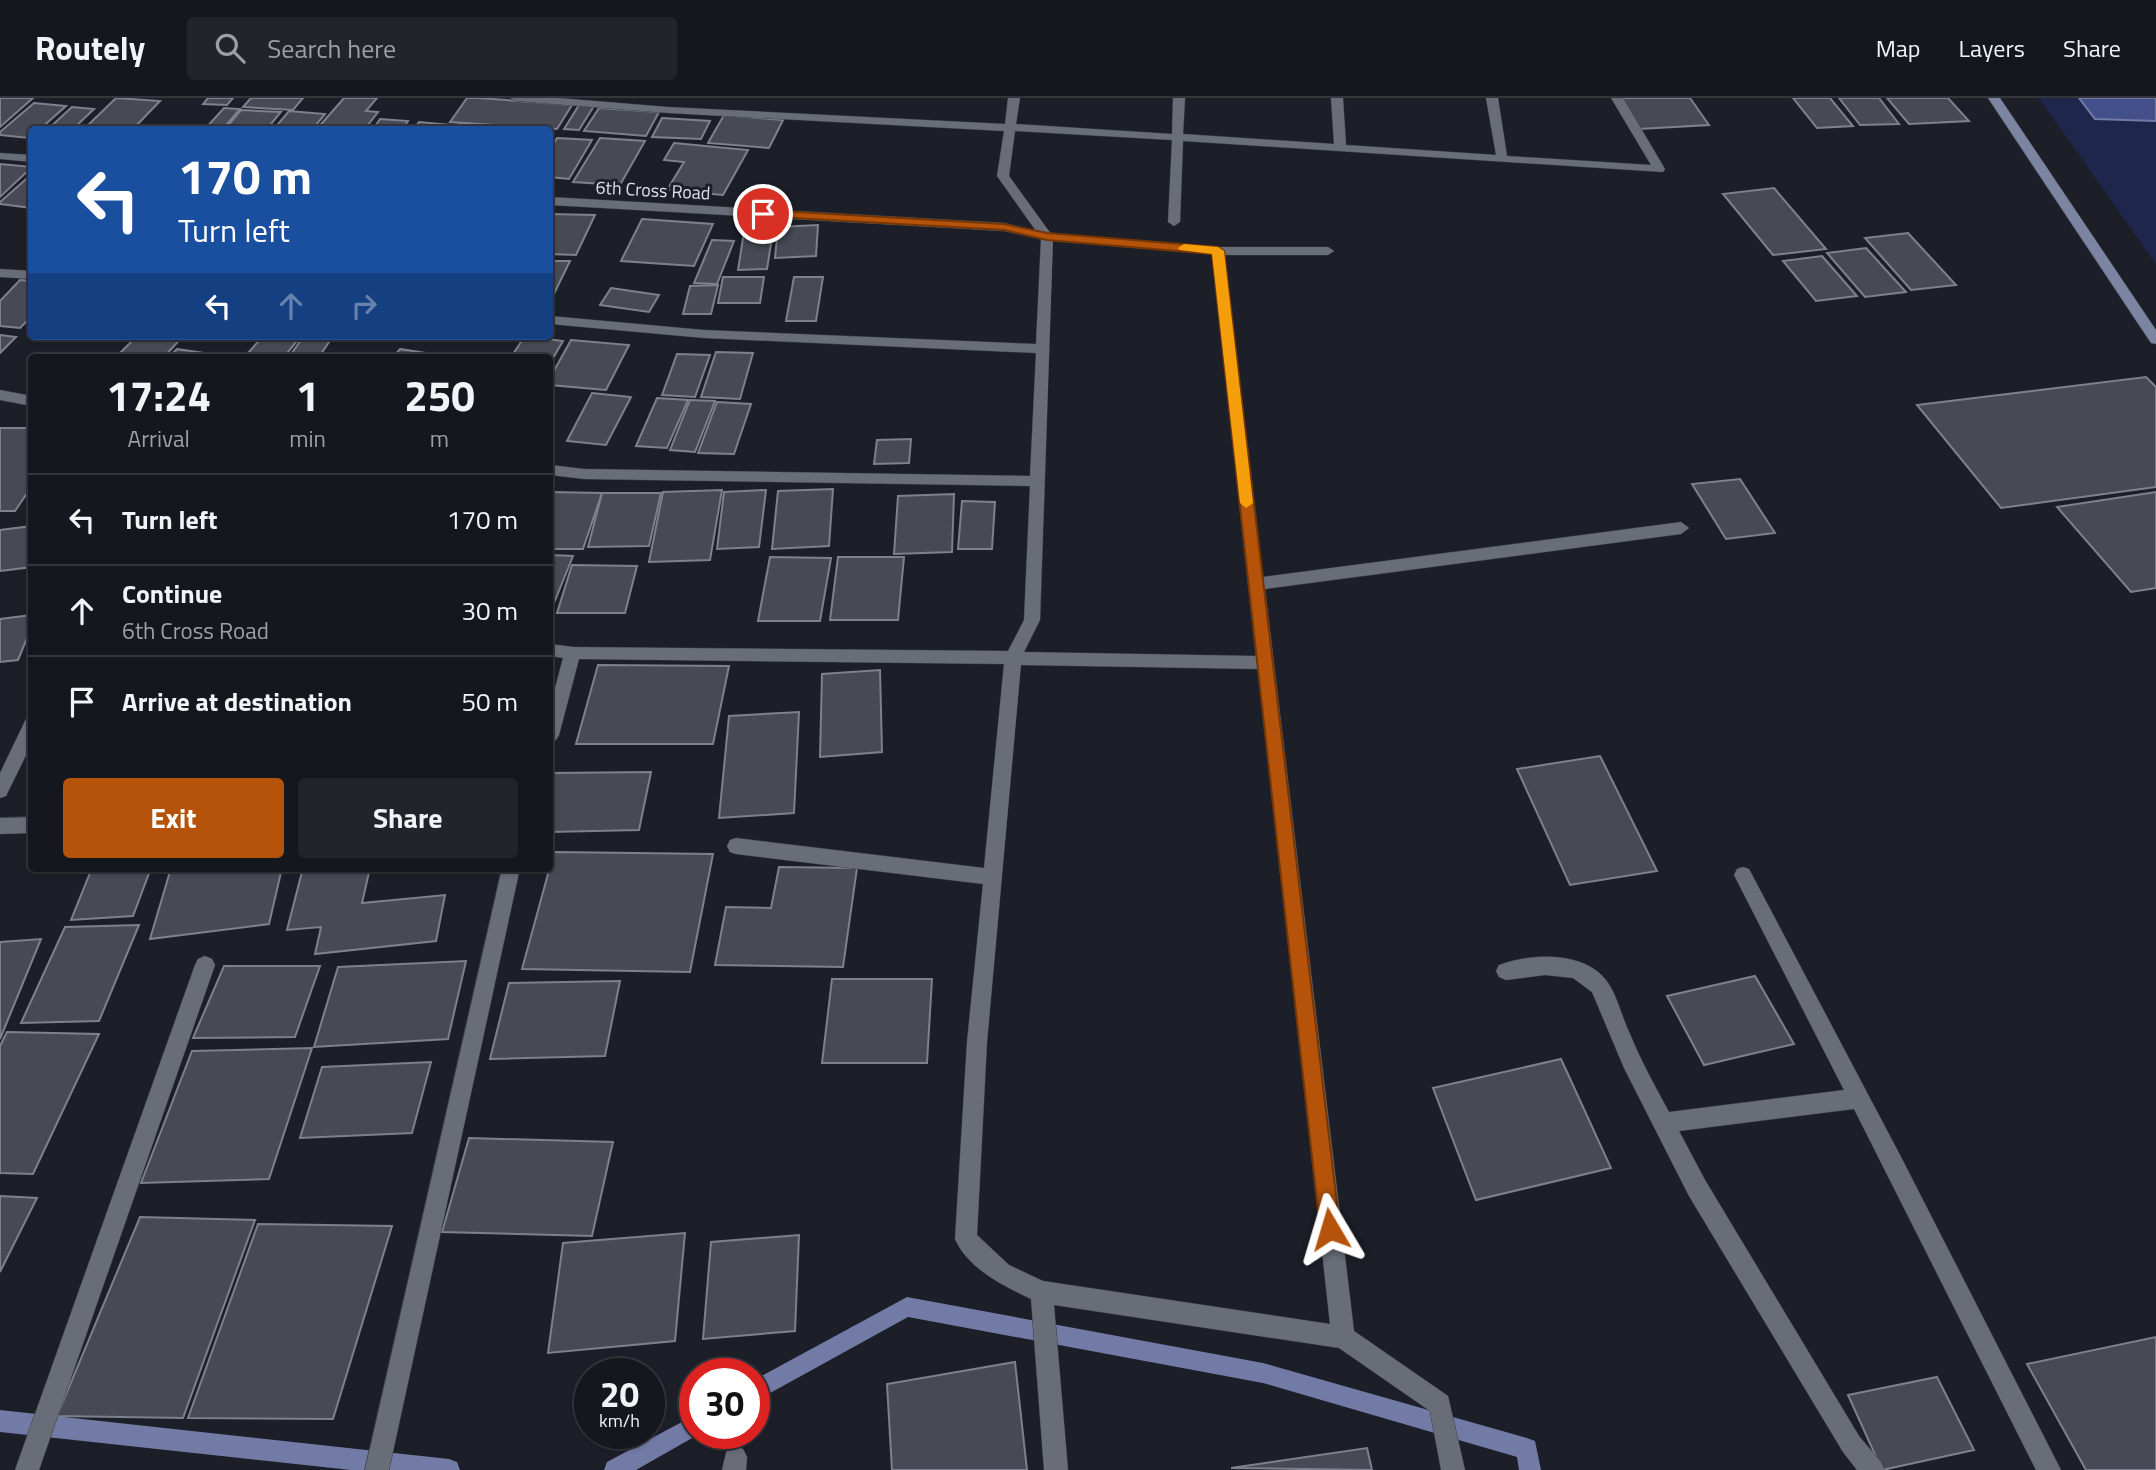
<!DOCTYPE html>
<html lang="en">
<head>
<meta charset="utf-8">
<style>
	body { margin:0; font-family:"Titillium Web",sans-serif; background:#22242b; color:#f1f3f6; height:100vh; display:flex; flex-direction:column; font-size:26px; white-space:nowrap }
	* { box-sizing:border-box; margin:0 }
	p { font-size:23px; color:#9d9fa4 }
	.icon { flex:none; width:38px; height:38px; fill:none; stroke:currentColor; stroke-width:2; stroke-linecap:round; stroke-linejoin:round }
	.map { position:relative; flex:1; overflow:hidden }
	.drawer { position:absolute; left:28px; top:256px; width:525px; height:518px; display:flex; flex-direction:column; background:#15171e; border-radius:7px; box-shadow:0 2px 5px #0004,0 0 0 2px #34363c }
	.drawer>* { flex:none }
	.top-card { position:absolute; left:28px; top:28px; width:525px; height:214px; border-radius:7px; box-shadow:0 2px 5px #0004,0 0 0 2px #34363c; background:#1a4fa0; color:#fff; overflow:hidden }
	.speed { position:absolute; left:574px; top:1260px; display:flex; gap:14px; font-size:35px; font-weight:700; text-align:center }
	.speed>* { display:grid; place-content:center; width:91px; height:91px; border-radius:50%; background:#15171e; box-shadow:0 2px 5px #0004,0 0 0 2px #34363c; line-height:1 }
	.speed small { font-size:18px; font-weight:400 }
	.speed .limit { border:10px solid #d22; background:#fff; color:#111 }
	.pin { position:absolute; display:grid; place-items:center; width:60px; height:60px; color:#fff; margin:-30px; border:4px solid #fff; border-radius:50%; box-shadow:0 2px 7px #0007 }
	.me { position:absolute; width:77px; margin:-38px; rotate:353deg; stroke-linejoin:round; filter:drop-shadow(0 0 5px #0008) }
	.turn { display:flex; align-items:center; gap:24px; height:147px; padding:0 35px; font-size:32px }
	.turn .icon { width:91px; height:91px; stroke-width:2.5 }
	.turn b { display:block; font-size:49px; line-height:60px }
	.lanes { display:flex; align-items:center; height:66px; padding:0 35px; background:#0003; justify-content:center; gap:35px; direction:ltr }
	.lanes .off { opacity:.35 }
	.eta { display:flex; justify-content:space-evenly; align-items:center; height:119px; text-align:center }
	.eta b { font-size:42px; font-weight:700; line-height:49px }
	.primary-button { display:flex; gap:14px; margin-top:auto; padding:14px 35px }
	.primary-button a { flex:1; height:80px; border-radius:7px; background:#b45309; color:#fff; font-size:28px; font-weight:700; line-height:80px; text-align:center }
	.primary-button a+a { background:#22242b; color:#f1f3f6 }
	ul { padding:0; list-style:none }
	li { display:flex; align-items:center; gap:21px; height:91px; padding:0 35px; border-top:2px solid #34363c }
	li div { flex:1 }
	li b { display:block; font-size:26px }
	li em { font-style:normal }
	header { display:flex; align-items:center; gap:42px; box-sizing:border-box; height:98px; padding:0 35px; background:#15171e; border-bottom:2px solid #34363c }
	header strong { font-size:33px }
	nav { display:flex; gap:38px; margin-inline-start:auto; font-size:24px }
	.search { width:490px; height:63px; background:#22242b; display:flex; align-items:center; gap:18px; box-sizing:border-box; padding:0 24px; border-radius:7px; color:#9d9fa4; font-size:26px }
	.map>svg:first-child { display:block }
</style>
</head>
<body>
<header>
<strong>Routely</strong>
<div class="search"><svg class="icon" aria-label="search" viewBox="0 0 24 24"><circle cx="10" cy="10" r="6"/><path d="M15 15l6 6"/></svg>Search here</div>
<nav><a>Map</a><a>Layers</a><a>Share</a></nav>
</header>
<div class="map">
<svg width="2156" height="1372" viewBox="0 0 2156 1372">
	<rect width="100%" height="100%" fill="#1c1f28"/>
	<polygon fill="#1e264c" points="2039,0 2079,0 2095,21 2156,23 2156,166"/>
	<polygon fill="#43508a" stroke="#727ba6" stroke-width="2" points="2079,0 2156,0 2156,23 2095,21"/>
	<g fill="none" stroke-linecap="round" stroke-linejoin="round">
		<g fill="#727ba6" fill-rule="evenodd">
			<polygon points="907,1199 1263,1265 1527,1340 1535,1343 1541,1372 1519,1372 1517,1359 1263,1285 908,1219 754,1304 754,1282"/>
			<polygon points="0,1312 449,1361 457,1364 460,1372 351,1372 0,1334"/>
			<polygon points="695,1317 695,1335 701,1335 636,1372 604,1372 607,1364"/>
		</g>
	</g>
	<g fill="#474a55" stroke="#7d818d" stroke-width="2">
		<polygon points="0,0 33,0 0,29"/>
		<polygon points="116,0 160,3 132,32 83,32"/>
		<polygon points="208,0 233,0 227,7 203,6"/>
		<polygon points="251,0 303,0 293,12 243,9"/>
		<polygon points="344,0 377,0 366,13 378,14 364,32 316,32"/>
		<polygon points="467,0 479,0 572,7 557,31 450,24"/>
		<polygon points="1620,0 1690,0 1709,27 1639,31"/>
		<polygon points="1793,0 1830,0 1853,28 1817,30"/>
		<polygon points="1839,0 1879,0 1899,26 1860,27"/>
		<polygon points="1887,0 1948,0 1969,23 1909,26"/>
		<polygon points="34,5 66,8 39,32 32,32 29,40 0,37 0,34"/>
		<polygon points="579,7 594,8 579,32 564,31"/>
		<polygon points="72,9 94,11 72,32 47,32"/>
		<polygon points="224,10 240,11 222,32 204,32"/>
		<polygon points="599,10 659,14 646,38 584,33"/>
		<polygon points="241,12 281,14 266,32 224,32"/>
		<polygon points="289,13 325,16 312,32 273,32"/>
		<polygon points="724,17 783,22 769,50 708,45"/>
		<polygon points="662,20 710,23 701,41 652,39"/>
		<polygon points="380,21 408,23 402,31 374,30"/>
		<polygon points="419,24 452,27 448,32 413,32"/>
		<polygon points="459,26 507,30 456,32"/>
		<polygon points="557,40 592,42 569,81 550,79 550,52"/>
		<polygon points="600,40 645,43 620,87 573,84"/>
		<polygon points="674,45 748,52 723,97 667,92 684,64 664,62"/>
		<polygon points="0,66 32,69 0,99"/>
		<polygon points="32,76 32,110 0,106 0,104"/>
		<polygon points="1774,90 1826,151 1773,157 1723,96"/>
		<polygon points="550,116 595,117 576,157 550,156"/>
		<polygon points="642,121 713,126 694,168 621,163"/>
		<polygon points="818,127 816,158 775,160 778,129"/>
		<polygon points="773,133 767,171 738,172 744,134"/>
		<polygon points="1908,135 1956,187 1911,192 1865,140"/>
		<polygon points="712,142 734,143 717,186 694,185"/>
		<polygon points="1866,150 1906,194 1865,199 1827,155"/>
		<polygon points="1822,158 1857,198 1816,203 1783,163"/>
		<polygon points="550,163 570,163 550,204"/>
		<polygon points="723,179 764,179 760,205 718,205"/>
		<polygon points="794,179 823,179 816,223 786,223"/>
		<polygon points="20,182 32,183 32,218 20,230 0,228 0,203"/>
		<polygon points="718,187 711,216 683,216 690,188"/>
		<polygon points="611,190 659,197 649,214 600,207"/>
		<polygon points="0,237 16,239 0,255"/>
		<polygon points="137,238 183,238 164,259 116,259"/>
		<polygon points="263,238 301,238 284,259 248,255"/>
		<polygon points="304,238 333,238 319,259 289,259"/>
		<polygon points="525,238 563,243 550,265 550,259 511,259"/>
		<polygon points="571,242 629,247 606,292 550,287 550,280"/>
		<polygon points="177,251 211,256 209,259 169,259"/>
		<polygon points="400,251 452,259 393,259"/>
		<polygon points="716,254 753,255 740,301 701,299"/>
		<polygon points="677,256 710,257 695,299 662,297"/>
		<polygon points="2146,279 2156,289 2156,389 2001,410 1917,307"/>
		<polygon points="592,295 631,299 606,347 567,343"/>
		<polygon points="657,300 688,302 667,350 636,348"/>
		<polygon points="690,302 715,303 695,354 670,352"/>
		<polygon points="717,304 751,306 734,356 698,355"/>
		<polygon points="0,330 32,330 32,388 15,413 0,413"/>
		<polygon points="911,341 909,365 874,366 877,342"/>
		<polygon points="1740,381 1775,435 1726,441 1692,386"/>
		<polygon points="833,391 829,448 772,451 778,393"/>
		<polygon points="722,392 710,462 649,464 663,394"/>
		<polygon points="766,392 759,449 717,451 724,394"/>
		<polygon points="550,394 602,395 583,451 550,451"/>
		<polygon points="2156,394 2156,490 2131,494 2057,409"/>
		<polygon points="602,395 661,395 649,448 588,449"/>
		<polygon points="954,396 952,454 894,456 898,398"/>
		<polygon points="962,403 995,404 992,451 958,451"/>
		<polygon points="32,428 32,469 0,473 0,432"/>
		<polygon points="550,457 573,458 550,515"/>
		<polygon points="770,459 831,460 820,523 758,523"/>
		<polygon points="838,459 904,459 898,522 830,522"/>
		<polygon points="572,467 637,468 625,515 557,515"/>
		<polygon points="32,517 32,528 18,562 0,564 0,521"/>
		<polygon points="598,567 729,568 713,646 576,646"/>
		<polygon points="880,572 882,654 820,659 822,576"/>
		<polygon points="799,614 794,715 719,720 729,618"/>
		<polygon points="1600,658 1657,773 1570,787 1517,671"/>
		<polygon points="651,674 639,732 550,734 550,675"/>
		<polygon points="554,754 713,756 690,874 522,871"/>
		<polygon points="779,769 857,770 843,869 715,867 726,809 771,810"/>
		<polygon points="92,770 151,770 133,818 71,822"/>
		<polygon points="171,770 282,770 269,826 150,841"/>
		<polygon points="303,770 370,770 362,805 445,797 436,843 315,856 321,829 287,832"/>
		<polygon points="139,827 99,923 21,925 65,829"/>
		<polygon points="41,841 0,941 0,844"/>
		<polygon points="466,863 448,941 314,949 338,869"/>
		<polygon points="224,868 320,868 295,939 193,940"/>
		<polygon points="1755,878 1794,946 1704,967 1667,898"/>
		<polygon points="832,881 932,881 927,965 822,965"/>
		<polygon points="620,883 605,958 490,961 509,885"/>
		<polygon points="7,934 99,936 33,1076 0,1075 0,948"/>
		<polygon points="312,950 269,1081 141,1085 192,953"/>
		<polygon points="1561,961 1611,1070 1476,1102 1433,990"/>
		<polygon points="431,964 412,1035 300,1040 322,969"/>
		<polygon points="469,1040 613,1044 592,1138 442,1134"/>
		<polygon points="0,1098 37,1100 0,1174"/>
		<polygon points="140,1119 255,1122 183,1320 57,1318"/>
		<polygon points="258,1126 392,1128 333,1321 188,1320"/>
		<polygon points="685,1135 675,1243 548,1255 563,1145"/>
		<polygon points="799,1137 795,1233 703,1241 711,1144"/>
		<polygon points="2156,1239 2156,1372 2086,1372 2027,1266"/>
		<polygon points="1015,1264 1027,1372 892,1372 887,1286"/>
		<polygon points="1937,1279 1974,1352 1882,1372 1848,1297"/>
		<polygon points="1367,1350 1372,1372 1231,1370"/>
	</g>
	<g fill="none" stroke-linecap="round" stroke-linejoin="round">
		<defs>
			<g id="minor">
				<path d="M510 0H558L668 9 1005 26 1008 0H1020L1016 26 1172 36 1173 0H1185L1183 36 1334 46 1331 0H1343L1346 47 1496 57 1486 0H1498L1507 58 1651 67 1611 0H1623L1665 71 1663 74 1183 43 1180 124 1174 128 1168 124 1172 42 1015 33 1009 78 1051 136 1218 149H1328L1334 153 1328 157H1225L1263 479 1681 424 1689 430 1681 436 1265 491 1354 1233 1448 1298 1465 1372H1441L1430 1313 1339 1250 1054 1207 1068 1372H1044L1031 1201C1004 1188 968 1171 955 1141L967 944 983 786 736 756 730 754 727 748 730 742 736 740 984 770 1004 566 579 561 559 637 556 642 550 644V609L563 560 550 558V546L573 549 1008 553 1024 522 1030 388 584 381 550 377V367L584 371 1030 378 1036 255 704 240 550 226V218L704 232 1036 246 1041 141 1004 133 550 107V99L1004 125 1036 133 997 78 1004 33 668 15 516 3ZM1053 143 1212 156 1256 558 1024 554 1040 522ZM1021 567 1258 571 1330 1226 1043 1183 1009 1167 977 1137 987 944Z"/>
				<polygon points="0,55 32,57 32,64 0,61"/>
				<polygon points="0,171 32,173 32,181 0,179"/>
				<polygon points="0,292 32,298 32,308 0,302"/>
				<polygon points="32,619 32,645 6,698 0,700 0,675 26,621"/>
				<polygon points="32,719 32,735 0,736 0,720"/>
				<path d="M1743 769 1749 771 1900 1057 2061 1372H2036L1854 1011 1679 1033 1705 1082 1859 1338 1881 1364 1885 1372H1857L1843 1354 1689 1098 1624 970 1592 894 1573 880 1545 877 1506 882 1499 879 1496 873 1499 867C1530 855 1584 853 1606 882 1617 896 1622 920 1630 936 1641 963 1655 988 1669 1014L1844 992 1734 777 1737 771Z"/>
				<polygon points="502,770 520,770 389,1372 365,1372"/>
				<polygon points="205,858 212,861 215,867 39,1372 15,1372 195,867 198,861"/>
				<polygon points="735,1347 743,1351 747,1359 746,1372 722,1372 727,1351"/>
			</g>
			<polygon id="secondary" points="1988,0 2000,0 2156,232 2156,246 2151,245"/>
		</defs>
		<use href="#minor" stroke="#3b3d44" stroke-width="1"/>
		<use href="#secondary" stroke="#3b3d44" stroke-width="1"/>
		<use href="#minor" fill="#696d78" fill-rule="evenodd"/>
		<use href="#secondary" fill="#7b84a0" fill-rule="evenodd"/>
	</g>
	<polygon fill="#b45309" stroke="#753606" stroke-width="2" points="763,112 1004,126 1047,135 1218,149 1224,153 1340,1131 1337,1138 1330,1141 1323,1138 1320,1131 1212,156 1047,142 1004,132 759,118 758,116"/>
	<polygon fill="#f59e0b" points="1184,146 1218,149 1224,153 1253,405 1246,410 1240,405 1212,156 1180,152 1178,150"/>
	<g text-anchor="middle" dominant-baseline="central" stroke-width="6" stroke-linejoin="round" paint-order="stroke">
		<g font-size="18" fill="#dee0e7" stroke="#1c1f28">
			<text transform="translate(653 92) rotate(3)">6th Cross Road</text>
		</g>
	</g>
</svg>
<div class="speed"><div>20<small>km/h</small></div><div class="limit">30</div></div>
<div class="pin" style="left:763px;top:116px;background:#d93025"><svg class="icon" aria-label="arrive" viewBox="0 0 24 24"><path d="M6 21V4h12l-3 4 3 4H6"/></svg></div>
<svg class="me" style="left:1330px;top:1131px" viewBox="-20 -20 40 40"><path d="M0-17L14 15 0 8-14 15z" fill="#b45309" stroke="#fff" stroke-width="4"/></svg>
<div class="top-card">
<div class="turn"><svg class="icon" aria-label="left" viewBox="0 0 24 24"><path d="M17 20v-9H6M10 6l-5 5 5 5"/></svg><div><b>170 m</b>Turn left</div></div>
<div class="lanes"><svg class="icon" aria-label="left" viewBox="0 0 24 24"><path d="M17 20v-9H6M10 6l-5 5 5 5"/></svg><svg class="icon off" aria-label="ahead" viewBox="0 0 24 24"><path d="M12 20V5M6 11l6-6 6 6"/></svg><svg class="icon off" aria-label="right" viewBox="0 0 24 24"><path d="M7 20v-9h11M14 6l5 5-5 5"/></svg></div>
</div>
<section class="drawer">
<div class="eta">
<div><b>17:24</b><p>Arrival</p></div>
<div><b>1</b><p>min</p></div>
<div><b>250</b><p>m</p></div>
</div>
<ul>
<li><svg class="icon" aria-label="left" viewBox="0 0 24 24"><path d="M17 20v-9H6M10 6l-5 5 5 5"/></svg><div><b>Turn left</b></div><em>170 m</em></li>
<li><svg class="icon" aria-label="ahead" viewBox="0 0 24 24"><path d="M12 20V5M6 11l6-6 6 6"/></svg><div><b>Continue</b><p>6th Cross Road</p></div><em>30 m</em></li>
<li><svg class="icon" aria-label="arrive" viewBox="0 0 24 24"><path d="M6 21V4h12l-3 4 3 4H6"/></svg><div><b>Arrive at destination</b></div><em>50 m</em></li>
</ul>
<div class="primary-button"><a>Exit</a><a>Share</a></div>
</section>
</div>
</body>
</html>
